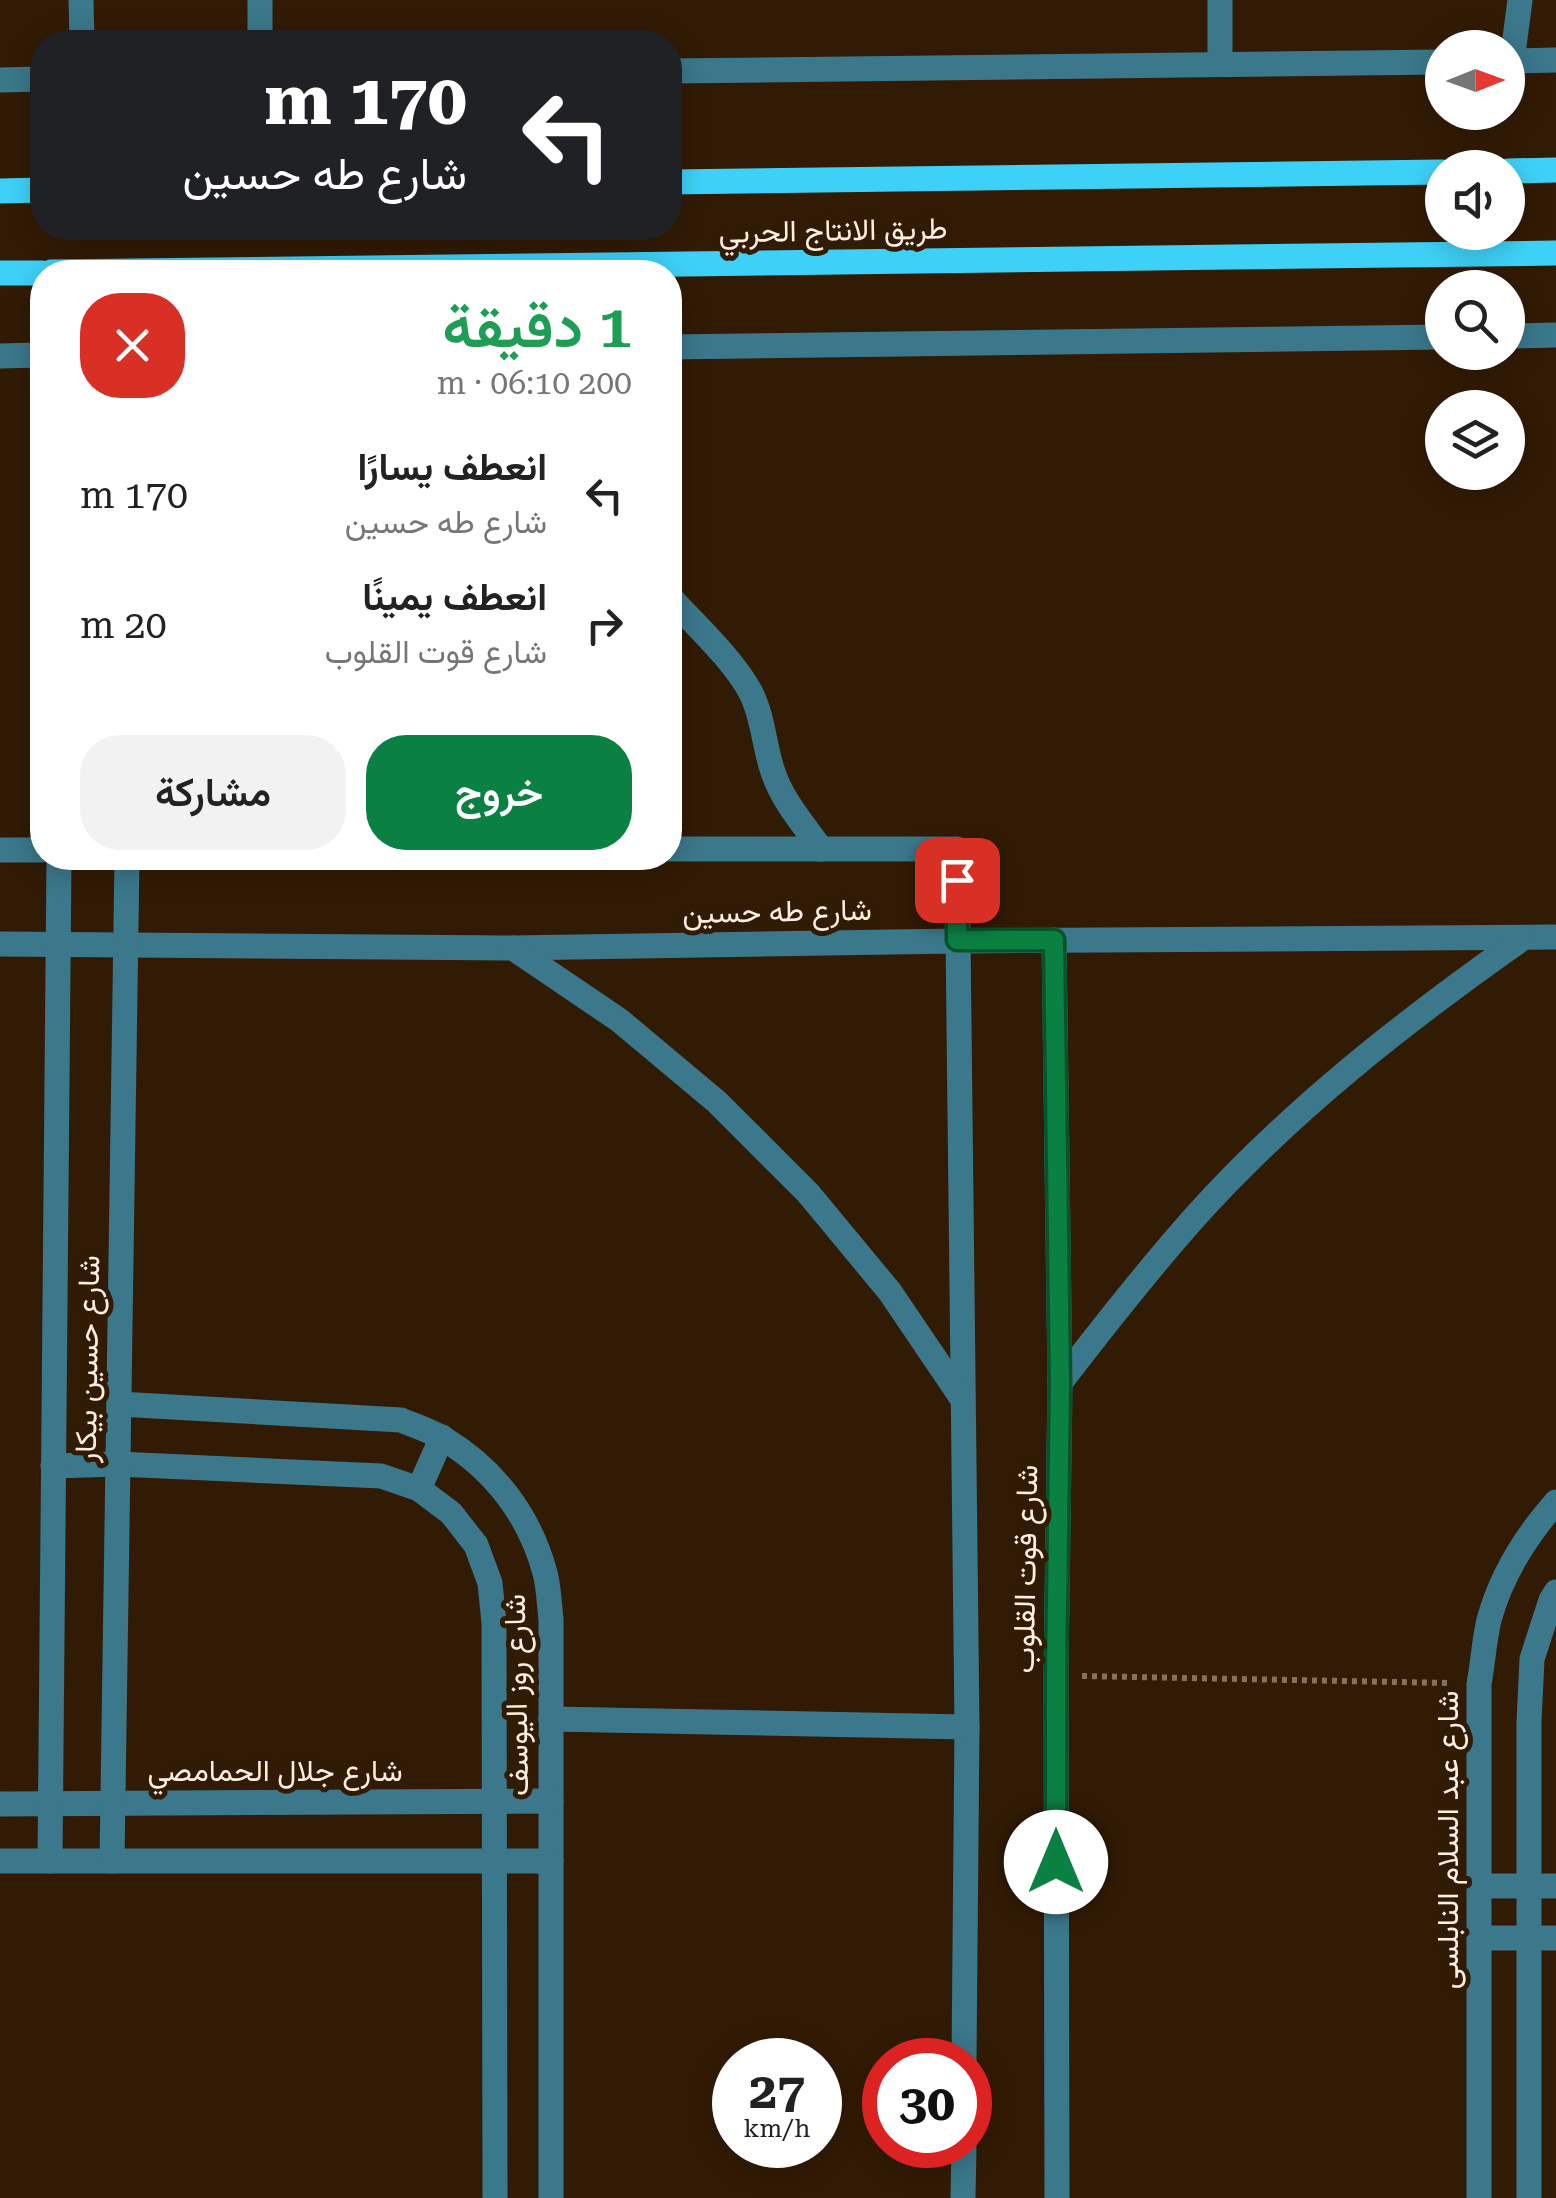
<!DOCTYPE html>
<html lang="ar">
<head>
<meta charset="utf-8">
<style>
	body { margin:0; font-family:"Roboto Serif",Vazirmatn,serif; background:#f2f2f2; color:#222; direction:rtl; height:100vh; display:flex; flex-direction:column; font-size:38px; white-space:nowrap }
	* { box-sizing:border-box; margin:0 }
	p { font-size:32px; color:#767676 }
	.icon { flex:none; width:55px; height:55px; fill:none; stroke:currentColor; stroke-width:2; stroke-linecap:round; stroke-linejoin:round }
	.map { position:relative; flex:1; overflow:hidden; direction:ltr }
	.details { position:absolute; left:30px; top:260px; width:652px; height:610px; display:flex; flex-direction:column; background:#fff; border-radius:40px; box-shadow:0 5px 25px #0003; direction:rtl }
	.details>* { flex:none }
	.guide { position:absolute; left:30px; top:30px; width:652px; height:210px; border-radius:40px; box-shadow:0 5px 25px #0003; direction:rtl; background:#202124; color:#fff; overflow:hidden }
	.needle { width:65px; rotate:89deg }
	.controls { position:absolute; left:1425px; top:30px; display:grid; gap:20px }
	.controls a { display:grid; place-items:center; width:100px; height:100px; border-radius:50%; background:#fff; box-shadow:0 5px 25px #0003; font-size:50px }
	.speed { position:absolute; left:712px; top:2038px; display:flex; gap:20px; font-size:50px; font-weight:700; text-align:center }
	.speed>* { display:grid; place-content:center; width:130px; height:130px; border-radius:50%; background:#fff; box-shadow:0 5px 25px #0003; line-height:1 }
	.speed small { font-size:25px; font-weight:400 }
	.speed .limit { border:15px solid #d22; background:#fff; color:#111 }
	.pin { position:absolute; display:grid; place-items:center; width:85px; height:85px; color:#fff; margin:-42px; border-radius:20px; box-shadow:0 5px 15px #0006 }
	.me { position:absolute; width:110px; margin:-55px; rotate:0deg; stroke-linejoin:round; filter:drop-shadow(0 0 8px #0008) }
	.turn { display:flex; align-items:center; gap:35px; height:210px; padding:0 50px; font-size:45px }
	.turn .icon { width:130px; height:130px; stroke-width:2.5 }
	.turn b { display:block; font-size:70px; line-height:85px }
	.round { display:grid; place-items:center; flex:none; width:105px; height:105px; border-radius:40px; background:#f2f2f2 }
	.overview { display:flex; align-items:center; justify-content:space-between; height:170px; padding:0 50px }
	h1 { font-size:60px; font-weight:600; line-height:75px; color:#1e9e55 }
	.button { display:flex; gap:20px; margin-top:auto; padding:20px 50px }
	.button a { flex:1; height:115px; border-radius:40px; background:#0b8043; color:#fff; font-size:40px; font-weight:600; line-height:115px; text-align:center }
	.button a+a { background:#f2f2f2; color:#222 }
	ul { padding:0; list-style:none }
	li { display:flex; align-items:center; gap:30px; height:130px; padding:0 50px }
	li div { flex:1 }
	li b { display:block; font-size:38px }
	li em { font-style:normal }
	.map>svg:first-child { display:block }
</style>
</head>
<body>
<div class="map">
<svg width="1556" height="2198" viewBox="0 0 1556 2198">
	<rect width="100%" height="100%" fill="#321b05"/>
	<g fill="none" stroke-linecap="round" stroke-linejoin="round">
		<polyline stroke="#86715f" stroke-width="6" stroke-dasharray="5 5" stroke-linecap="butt" points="1082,1676 1449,1683"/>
		<g stroke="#3b788b" stroke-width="25">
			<polyline points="81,0 82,42"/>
			<polyline points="260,0 260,42"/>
			<polyline points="1220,0 1220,64"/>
			<polyline points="1508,61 1556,60"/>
			<polyline points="1512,61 1520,0"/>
			<polyline points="670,71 1442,62"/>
			<polyline points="0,80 42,79"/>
			<polyline points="1508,336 1556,335"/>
			<polyline points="670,347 1442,337"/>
			<polyline points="0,356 42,355"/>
			<path d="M670 597C696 626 733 659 751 693 763 717 764 744 772 769 781 799 803 824 821 849"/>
			<polyline points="670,849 957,849 967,1727 964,2060"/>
			<polyline points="0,850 42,850"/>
			<polyline points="1054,940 1060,1383 1056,1675 1057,2198"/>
			<polyline points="0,944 513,948 957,941 1556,937"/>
			<polyline points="513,948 619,1020 717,1102 808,1193 890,1292 961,1397"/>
			<path d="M1060 1383C1103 1327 1147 1271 1194 1218 1291 1110 1405 1021 1523 938"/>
			<path d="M119 1404 401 1420C415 1426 431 1431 444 1439 494 1469 530 1516 545 1573 549 1587 549 1604 551 1619V2198"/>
			<polyline points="53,1466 118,1464 381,1476 419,1489 451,1513 476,1545 490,1583 494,1623 495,2198"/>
			<polyline points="419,1489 442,1437"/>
			<polyline points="551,1719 967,1727"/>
			<polyline points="0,1804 551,1801"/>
			<polyline points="0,1861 551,1861"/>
			<polyline points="50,1861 59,858"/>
			<polyline points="112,1861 127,858"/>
			<polyline points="1479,1886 1556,1886"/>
			<polyline points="1479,1938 1556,1938"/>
			<polyline points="963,2198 964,2145"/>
			<path d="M1479 2198V1684C1483 1663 1484 1641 1489 1620 1501 1576 1526 1536 1556 1502"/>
			<polyline points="1529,2198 1529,1722 1532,1659 1551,1600 1556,1592"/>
		</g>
		<g stroke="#3ed1f7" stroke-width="25">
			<polyline points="1508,171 1556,170"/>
			<polyline points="670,182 1442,172"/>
			<polyline points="0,191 42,190"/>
			<polyline points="51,272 1556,253"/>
			<polyline points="0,273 42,273"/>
		</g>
	</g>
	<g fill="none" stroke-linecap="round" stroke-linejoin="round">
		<defs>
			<polyline id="route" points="957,880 957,940 1054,940 1060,1383 1056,1675 1056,1862"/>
		</defs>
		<use href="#route" stroke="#07532c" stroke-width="25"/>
		<use href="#route" stroke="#0b8043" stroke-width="18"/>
	</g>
	<g text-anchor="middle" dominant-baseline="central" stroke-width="10" stroke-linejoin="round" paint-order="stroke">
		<g font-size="30" fill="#ffefe2" stroke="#321b05">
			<text transform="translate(833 230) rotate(-1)">طريق الانتاج الحربي</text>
			<text transform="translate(777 911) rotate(-1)">شارع طه حسين</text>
			<text transform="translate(87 1359) rotate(-89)">شارع حسين بيكار</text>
			<text transform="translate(1025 1569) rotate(-89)">شارع قوت القلوب</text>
			<text transform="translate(516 1695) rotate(-91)">شارع روز اليوسف</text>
			<text x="275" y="1770">شارع جلال الحمامصي</text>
			<text transform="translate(1447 1840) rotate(-90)">شارع عبد السلام النابلسى</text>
		</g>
	</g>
</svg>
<div class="controls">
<a><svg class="needle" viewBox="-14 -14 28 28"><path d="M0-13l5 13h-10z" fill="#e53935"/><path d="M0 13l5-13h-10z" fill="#767676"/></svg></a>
<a><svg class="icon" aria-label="sound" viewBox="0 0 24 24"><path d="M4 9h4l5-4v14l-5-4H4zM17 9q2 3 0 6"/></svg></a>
<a><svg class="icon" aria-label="search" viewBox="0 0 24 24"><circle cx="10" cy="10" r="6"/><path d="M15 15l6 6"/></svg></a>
<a><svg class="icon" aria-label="layers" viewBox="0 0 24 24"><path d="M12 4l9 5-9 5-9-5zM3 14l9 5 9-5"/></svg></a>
</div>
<div class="speed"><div>27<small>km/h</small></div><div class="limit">30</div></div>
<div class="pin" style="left:957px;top:880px;background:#d93025"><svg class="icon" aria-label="arrive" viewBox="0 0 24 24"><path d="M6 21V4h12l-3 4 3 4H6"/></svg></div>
<svg class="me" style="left:1056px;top:1862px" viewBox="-20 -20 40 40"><circle r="19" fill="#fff"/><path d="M0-13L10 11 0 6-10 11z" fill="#0b8043"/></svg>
<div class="guide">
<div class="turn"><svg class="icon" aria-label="left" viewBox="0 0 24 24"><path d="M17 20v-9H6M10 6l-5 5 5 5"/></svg><div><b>170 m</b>شارع طه حسين</div></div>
</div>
<section class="details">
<div class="overview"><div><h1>1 دقيقة</h1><p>200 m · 06:10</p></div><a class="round" style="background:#d93025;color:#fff"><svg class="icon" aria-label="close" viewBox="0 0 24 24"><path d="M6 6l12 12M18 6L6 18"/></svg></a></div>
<ul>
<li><svg class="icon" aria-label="left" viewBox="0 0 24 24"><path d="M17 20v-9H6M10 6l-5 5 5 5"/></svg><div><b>انعطف يسارًا</b><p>شارع طه حسين</p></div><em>170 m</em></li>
<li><svg class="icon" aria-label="right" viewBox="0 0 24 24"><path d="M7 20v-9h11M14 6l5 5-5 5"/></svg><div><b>انعطف يمينًا</b><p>شارع قوت القلوب</p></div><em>20 m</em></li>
</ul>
<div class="button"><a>خروج</a><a>مشاركة</a></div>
</section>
</div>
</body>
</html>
